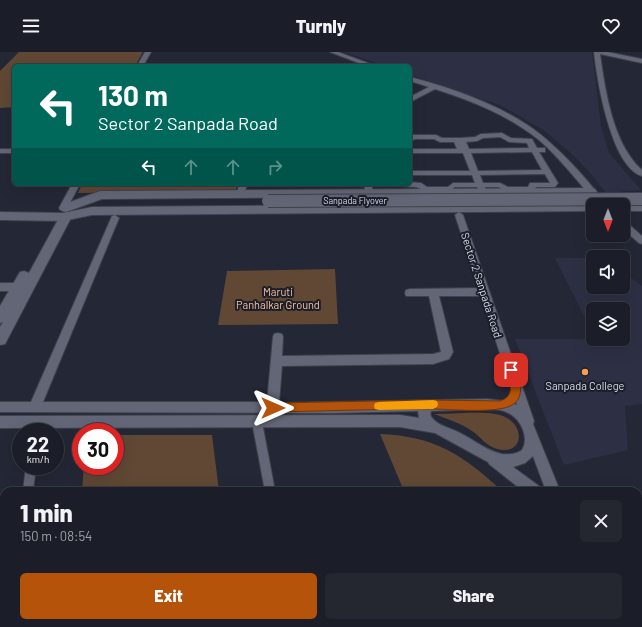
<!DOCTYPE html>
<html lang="en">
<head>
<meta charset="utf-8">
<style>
	body { margin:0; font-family:Barlow,sans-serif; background:#242630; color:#f1f3f6; height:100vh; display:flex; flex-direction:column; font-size:15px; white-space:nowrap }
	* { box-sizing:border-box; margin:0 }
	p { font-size:13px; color:#a0a2a8 }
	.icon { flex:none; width:22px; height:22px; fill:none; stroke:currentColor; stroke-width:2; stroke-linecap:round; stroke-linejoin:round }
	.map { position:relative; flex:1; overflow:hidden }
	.sheet { position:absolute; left:0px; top:435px; width:642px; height:140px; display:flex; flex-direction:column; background:#1b1d28; border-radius:12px 12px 0 0; box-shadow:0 4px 16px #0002,0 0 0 1px #393b45 }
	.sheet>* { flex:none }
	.banner { position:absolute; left:12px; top:12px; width:400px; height:122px; border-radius:6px; box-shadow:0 4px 16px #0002,0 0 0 1px #393b45; background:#00695c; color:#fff; overflow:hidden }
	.needle { width:26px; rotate:180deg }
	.controls { position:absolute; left:586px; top:146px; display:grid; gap:8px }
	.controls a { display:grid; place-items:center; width:44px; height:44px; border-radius:6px; background:#1b1d28; box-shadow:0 4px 16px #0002,0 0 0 1px #393b45; font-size:20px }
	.speed { position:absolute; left:12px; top:371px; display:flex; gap:8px; font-size:20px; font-weight:700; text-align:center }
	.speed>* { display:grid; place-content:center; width:52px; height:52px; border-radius:50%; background:#1b1d28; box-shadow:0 4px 16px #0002,0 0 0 1px #393b45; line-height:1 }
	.speed small { font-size:10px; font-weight:400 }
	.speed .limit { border:6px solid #d22; background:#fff; color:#111 }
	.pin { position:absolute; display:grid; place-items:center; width:34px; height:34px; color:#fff; margin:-17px; border-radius:8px; box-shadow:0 2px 6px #0006 }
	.me { position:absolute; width:44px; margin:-22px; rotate:90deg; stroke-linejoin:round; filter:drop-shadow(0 0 3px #0008) }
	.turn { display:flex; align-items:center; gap:14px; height:84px; padding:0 20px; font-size:18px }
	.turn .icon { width:52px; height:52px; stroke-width:2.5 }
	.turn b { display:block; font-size:28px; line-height:34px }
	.lanes { display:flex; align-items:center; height:38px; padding:0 20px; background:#0003; justify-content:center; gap:20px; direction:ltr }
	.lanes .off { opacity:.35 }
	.round { display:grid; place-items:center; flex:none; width:42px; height:42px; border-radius:6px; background:#242630 }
	.head { display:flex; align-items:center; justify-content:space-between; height:68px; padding:0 20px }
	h1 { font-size:24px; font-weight:800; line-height:30px }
	.action { display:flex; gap:8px; margin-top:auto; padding:8px 20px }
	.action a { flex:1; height:46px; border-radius:6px; background:#b45309; color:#fff; font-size:16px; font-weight:800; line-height:46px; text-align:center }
	.action a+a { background:#242630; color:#f1f3f6 }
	header { display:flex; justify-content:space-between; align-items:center; height:52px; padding:0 20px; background:#1b1d28; font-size:18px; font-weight:800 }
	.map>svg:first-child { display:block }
</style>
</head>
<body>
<header><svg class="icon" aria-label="menu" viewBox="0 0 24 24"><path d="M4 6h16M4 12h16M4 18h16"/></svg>Turnly<svg class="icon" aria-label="heart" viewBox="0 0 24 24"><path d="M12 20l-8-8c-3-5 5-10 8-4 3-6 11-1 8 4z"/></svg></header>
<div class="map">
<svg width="642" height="575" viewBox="0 0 642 575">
	<rect width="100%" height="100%" fill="#242735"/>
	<g fill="#2d3044">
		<polygon points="344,0 592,0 601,75 609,101 641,138 606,141 592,123 574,104 545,79 500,53 410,23 410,14 385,14"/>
		<polygon points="555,206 593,206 593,235 623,235 623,220 642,234 642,352 625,354 628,398 564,413 515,287 623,287 623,257 593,257 593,282"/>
	</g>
	<g fill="#604834">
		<polygon points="19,0 143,0 135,14 14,14 14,55 0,56 0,19"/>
		<polygon points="82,132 237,132 236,139 78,141"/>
		<polygon points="335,217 338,272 218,273 227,219"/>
		<path d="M434 362C449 362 491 358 503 364 526 373 524 404 497 397 486 394 481 385 472 379 461 371 447 367 434 362Z"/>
		<path d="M380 382C435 384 463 403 502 439H404Z"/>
		<polygon points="115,383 212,383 219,439 82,439 84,414 115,414"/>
		<polygon points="74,571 171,571 156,575 74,575"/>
	</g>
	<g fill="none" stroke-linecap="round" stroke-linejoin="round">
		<defs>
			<g id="pedestrian">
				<polygon points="37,366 40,367 42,370 41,380 31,380 34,367"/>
				<polygon points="257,366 260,367 262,370 275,439 265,439 252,370 254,367"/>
				<polygon points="26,414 36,414 33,439 23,439"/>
				<polygon points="4,571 16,571 15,575 3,575"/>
				<rect x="290" y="571" width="12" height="4"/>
			</g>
			<g id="minor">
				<polygon points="145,0 151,0 143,14 137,14"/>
				<polygon points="330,0 338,0 376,14 367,14"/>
				<path d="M594 0H607L642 7V11L600 2C605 38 613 93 642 118V124C611 115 597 28 594 0Z"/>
				<path d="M410 25C451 36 493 50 529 74 553 90 584 123 602 147L601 149H595C577 129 560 106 539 88 508 63 472 49 435 37L410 50V45L429 35 410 29Z"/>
				<path d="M502 81 511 86 532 87 537 96H545V100H539L558 131 555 135H537L530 139H506L498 135H485L487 140 483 142H480L477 135H455L450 139H426L416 135 399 134 395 132H410V130L421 131 427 135H448L453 131H475L472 123H410V119H470L463 101H410V97H457L454 90H440L434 87H415L410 90V83H436L442 86H460L475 85 481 82ZM500 85 509 90 527 91 529 96 469 97 466 90 477 89 483 86ZM532 100 542 118 478 119 471 101ZM545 122 550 131H530L528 135H508L500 131H483L480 123Z"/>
				<rect x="0" y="97" width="14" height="4"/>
				<polygon points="72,132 80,132 66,158 60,158 59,156"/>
				<polygon points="239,132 247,132 244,144 238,144 237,142"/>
				<polygon points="364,132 372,132 372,143 366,143"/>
				<path d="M459 160 463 163 534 369 533 372 560 439H546L533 404 525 411 513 415 539 434 541 439H523L489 412 488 410 435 381 400 375 0 376V364L400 363 419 366 418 359 334 361 0 360V350H31L112 164 115 163 119 166 43 350H267L273 285 274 282 278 281 282 282 283 285 282 304 433 302 441 300 429 244H406L405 241 406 238 410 237 479 236 455 163ZM439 244H481L517 353 505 349 487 347 279 351 282 314 433 312 449 307 453 300ZM487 357C493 358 501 357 506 360 520 365 530 385 522 398 516 402 510 403 502 402 487 399 474 388 460 381 451 376 439 374 433 367 430 364 430 362 431 359Z"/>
				<polygon points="623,169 626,170 642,184 642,192 639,191 623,177"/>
				<polygon points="0,231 25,231 30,235 25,239 0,239"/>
				<polygon points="638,531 642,533 642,549 638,547"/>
			</g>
			<polygon id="tertiary" points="66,161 72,164 5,292 0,293 0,275 3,270 0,271 0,254 20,220 24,219 29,221 60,164"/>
			<g id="secondary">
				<polygon points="591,136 595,137 597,140 595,143 102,147 66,160 62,159 60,156 62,153 100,139"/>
				<polygon points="593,151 598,153 593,153 593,159 92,163 63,169 0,168 0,160 63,161 92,155"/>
				<polygon points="623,151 642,151 642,159 623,159 623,153 618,153"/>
			</g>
		</defs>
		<use href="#pedestrian" stroke="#3f414c" stroke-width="2"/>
		<use href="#minor" stroke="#3f414c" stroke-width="2"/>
		<use href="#tertiary" stroke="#3f414c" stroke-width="2"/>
		<use href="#secondary" stroke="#3f414c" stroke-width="2"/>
		<use href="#pedestrian" fill="#636676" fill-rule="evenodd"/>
		<use href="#minor" fill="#636676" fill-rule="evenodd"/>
		<use href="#tertiary" fill="#636676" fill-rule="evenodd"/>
		<use href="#secondary" fill="#636676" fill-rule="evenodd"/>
		<defs>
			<polyline id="secondary-bridge" points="268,149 642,147"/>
		</defs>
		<use href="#secondary-bridge" stroke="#3f414c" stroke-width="14" stroke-linecap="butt"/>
		<use href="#secondary-bridge" stroke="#636676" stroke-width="12"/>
	</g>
	<path fill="#b45309" stroke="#753606" d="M511 314 514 315C520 326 526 345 512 353 498 362 449 357 431 357 378 357 325 359 273 360L269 359 268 356 269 353 273 351 430 348 500 349C516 344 510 329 506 318L507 315Z"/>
	<polygon fill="#f59e0b" points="433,348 437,349 438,352 437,355 433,357 379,358 375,357 374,354 375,351 379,350"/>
	<circle fill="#fa9f4e" stroke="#1b1e2b" stroke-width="1.5" cx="585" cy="320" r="4"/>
	<g text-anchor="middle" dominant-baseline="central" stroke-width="4" stroke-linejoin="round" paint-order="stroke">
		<g font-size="9" fill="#dadce6" stroke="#1b1e2b">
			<text x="355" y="148">Sanpada Flyover</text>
		</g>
		<g font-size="11" fill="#dadce6" stroke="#1b1e2b">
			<text transform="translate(482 233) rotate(72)">Sector 2 Sanpada Road</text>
		</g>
		<g font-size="11" fill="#f9c399" stroke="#1b1e2b">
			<text x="278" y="239">Maruti<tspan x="278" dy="13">Panhalkar Ground</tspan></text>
		</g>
		<g font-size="11" fill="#dadce6" stroke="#1b1e2b">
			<text x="585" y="333">Sanpada College</text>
		</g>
	</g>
</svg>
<div class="controls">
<a><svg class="needle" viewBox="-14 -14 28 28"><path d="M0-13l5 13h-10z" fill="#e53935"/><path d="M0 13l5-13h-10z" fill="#a0a2a8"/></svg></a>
<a><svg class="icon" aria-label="sound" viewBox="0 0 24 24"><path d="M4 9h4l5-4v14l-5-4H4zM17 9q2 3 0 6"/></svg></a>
<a><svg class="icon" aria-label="layers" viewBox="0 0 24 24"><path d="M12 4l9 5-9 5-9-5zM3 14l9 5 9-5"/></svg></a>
</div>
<div class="speed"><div>22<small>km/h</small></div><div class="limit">30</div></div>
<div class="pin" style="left:511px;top:318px;background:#d93025"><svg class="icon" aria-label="arrive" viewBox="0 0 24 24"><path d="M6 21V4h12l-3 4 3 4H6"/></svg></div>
<svg class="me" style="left:273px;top:356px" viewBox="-20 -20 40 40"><path d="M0-17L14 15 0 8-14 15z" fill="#b45309" stroke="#fff" stroke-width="4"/></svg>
<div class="banner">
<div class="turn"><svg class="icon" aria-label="left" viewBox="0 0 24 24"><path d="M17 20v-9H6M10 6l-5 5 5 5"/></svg><div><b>130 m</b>Sector 2 Sanpada Road</div></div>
<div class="lanes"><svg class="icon" aria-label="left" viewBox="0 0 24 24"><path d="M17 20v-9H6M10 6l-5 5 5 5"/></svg><svg class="icon off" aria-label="ahead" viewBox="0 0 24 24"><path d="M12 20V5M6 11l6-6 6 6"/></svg><svg class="icon off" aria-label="ahead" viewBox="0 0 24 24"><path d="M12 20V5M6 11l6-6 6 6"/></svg><svg class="icon off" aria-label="right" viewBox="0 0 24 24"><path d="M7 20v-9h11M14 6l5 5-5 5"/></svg></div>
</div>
<section class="sheet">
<div class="head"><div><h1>1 min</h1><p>150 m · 08:54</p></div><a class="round"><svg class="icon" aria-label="close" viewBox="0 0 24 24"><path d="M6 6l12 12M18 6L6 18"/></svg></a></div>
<div class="action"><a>Exit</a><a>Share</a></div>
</section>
</div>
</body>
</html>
